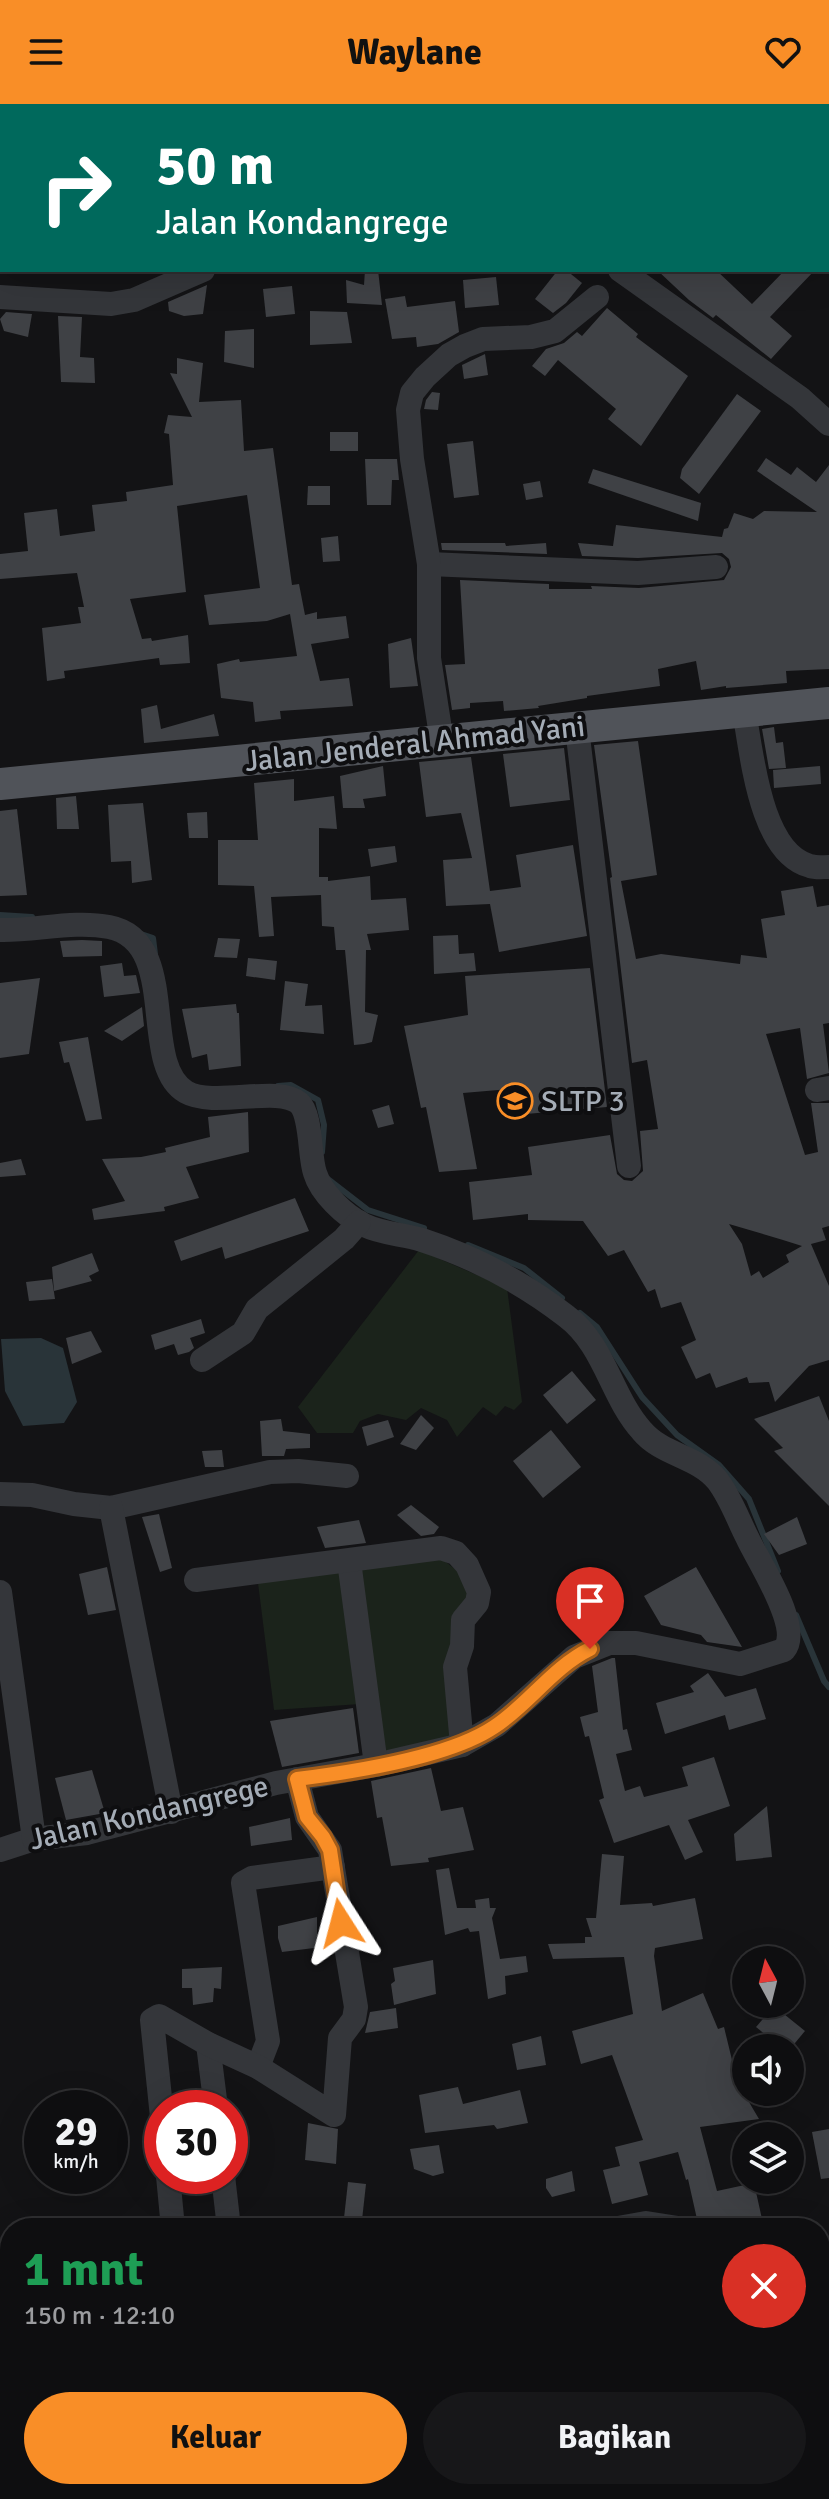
<!DOCTYPE html>
<html lang="id">
<head>
<meta charset="utf-8">
<style>
	body { margin:0; font-family:Signika,sans-serif; background:#171719; color:#f1f3f6; height:100vh; display:flex; flex-direction:column; font-size:30px; white-space:nowrap }
	* { box-sizing:border-box; margin:0 }
	p { font-size:26px; color:#9b9c9f }
	.icon { flex:none; width:44px; height:44px; fill:none; stroke:currentColor; stroke-width:2; stroke-linecap:round; stroke-linejoin:round }
	.map { position:relative; flex:1; overflow:hidden }
	.panel { position:absolute; left:0px; top:2114px; width:830px; height:282px; display:flex; flex-direction:column; background:#0e0e10; border-radius:32px 32px 0 0; box-shadow:0 8px 32px #0002,0 0 0 2px #2e2e30 }
	.panel>* { flex:none }
	.guide { position:absolute; left:0px; top:0px; width:830px; height:168px; box-shadow:0 8px 32px #0002,0 0 0 2px #2e2e30; background:#00695c; color:#fff; overflow:hidden }
	.needle { width:52px; rotate:353deg }
	.fabs { position:absolute; left:732px; top:1842px; display:grid; gap:16px }
	.fabs a { display:grid; place-items:center; width:72px; height:72px; border-radius:50%; background:#0e0e10; box-shadow:0 8px 32px #0002,0 0 0 2px #2e2e30; font-size:40px }
	.speed { position:absolute; left:24px; top:1986px; display:flex; gap:16px; font-size:40px; font-weight:700; text-align:center }
	.speed>* { display:grid; place-content:center; width:104px; height:104px; border-radius:50%; background:#0e0e10; box-shadow:0 8px 32px #0002,0 0 0 2px #2e2e30; line-height:1 }
	.speed small { font-size:20px; font-weight:400 }
	.speed .limit { border:12px solid #d22; background:#fff; color:#111 }
	.pin { position:absolute; display:grid; place-items:center; width:68px; height:68px; color:#fff; margin:-82px -34px; border-radius:50% 50% 50% 0; rotate:-45deg; box-shadow:0 0 8px #0007 }
	.pin .icon { rotate:45deg }
	.me { position:absolute; width:88px; margin:-44px; rotate:351deg; stroke-linejoin:round; filter:drop-shadow(0 0 6px #0008) }
	.turn { display:flex; align-items:center; gap:28px; height:168px; padding:0 24px; font-size:36px }
	.turn .icon { width:104px; height:104px; stroke-width:2.5 }
	.turn b { display:block; font-size:56px; line-height:68px }
	.round { display:grid; place-items:center; flex:none; width:84px; height:84px; border-radius:42px; background:#171719 }
	.headline { display:flex; align-items:center; justify-content:space-between; height:136px; padding:0 24px }
	h1 { font-size:48px; font-weight:700; line-height:60px; color:#1e9e55 }
	.button { display:flex; gap:16px; margin-top:auto; padding:16px 24px }
	.button a { flex:1; height:92px; border-radius:48px; background:#f98e27; color:#111; font-size:32px; font-weight:700; line-height:92px; text-align:center }
	.button a+a { background:#171719; color:#f1f3f6 }
	header { display:flex; justify-content:space-between; align-items:center; height:104px; padding:0 24px; background:#f98e27; color:#111; font-size:36px; font-weight:700 }
	.map>svg:first-child { display:block }
</style>
</head>
<body>
<header><svg class="icon" aria-label="menu" viewBox="0 0 24 24"><path d="M4 6h16M4 12h16M4 18h16"/></svg>Waylane<svg class="icon" aria-label="heart" viewBox="0 0 24 24"><path d="M12 20l-8-8c-3-5 5-10 8-4 3-6 11-1 8 4z"/></svg></header>
<div class="map">
<svg width="829" height="2395" viewBox="0 0 829 2395">
	<rect width="100%" height="100%" fill="#131315"/>
	<g fill="#1b231b">
		<polygon points="419,1146 507,1184 522,1298 514,1306 505,1302 496,1312 483,1303 457,1333 447,1316 421,1304 406,1316 378,1310 360,1317 353,1329 317,1329 298,1303"/>
		<polygon points="442,1455 460,1469 468,1492 454,1633 376,1652 360,1600 274,1606 258,1479"/>
	</g>
	<polygon fill="#293439" points="41,1234 63,1244 77,1298 64,1319 23,1322 5,1287 1,1235"/>
	<g fill="none" stroke-linecap="round" stroke-linejoin="round">
		<g stroke="#293439" stroke-width="6">
			<polyline points="0,811 32,813"/>
			<polyline points="138,829 153,834 155,850"/>
			<polyline points="278,982 291,981 318,996 324,1021 322,1048"/>
			<polyline points="328,1075 368,1106 424,1124"/>
			<polyline points="468,1141 524,1164 562,1194"/>
			<polyline points="580,1209 597,1223 642,1293 677,1331 719,1361 749,1395 778,1467"/>
			<polyline points="796,1511 824,1577 829,1583"/>
		</g>
	</g>
	<g fill="#3f4145" fill-rule="evenodd">
		<polygon points="365,166 378,166 382,201 347,199 346,176 364,181"/>
		<polygon points="558,166 566,166 582,179 566,199 553,209 535,195"/>
		<polygon points="657,166 716,166 752,200 785,166 815,166 770,213 792,232 771,255 716,211 713,214 689,196"/>
		<polygon points="496,173 499,201 465,204 463,176"/>
		<polygon points="207,181 203,210 184,212 169,207 168,198"/>
		<polygon points="292,182 295,210 266,213 263,185"/>
		<polygon points="405,192 407,203 455,197 459,228 438,240 417,243 416,233 392,235 385,195"/>
		<polygon points="607,204 638,230 636,233 688,272 641,342 608,315 616,305 558,256 545,272 532,262 546,245 564,239 577,228 582,232"/>
		<polygon points="310,207 347,208 352,239 310,241"/>
		<polygon points="6,208 32,210 28,233 4,227 0,215"/>
		<polygon points="58,212 82,213 80,253 94,254 95,279 61,278"/>
		<polygon points="254,225 254,264 224,258 225,227"/>
		<polygon points="485,250 488,271 464,275 462,261"/>
		<polygon points="177,254 203,259 199,298 241,296 244,347 273,344 292,481 299,480 305,511 317,508 317,515 346,512 349,534 311,540 320,577 349,574 353,602 280,607 281,615 255,618 253,598 221,594 217,560 239,555 240,558 297,552 290,510 267,517 209,521 204,491 260,484 247,391 177,402 186,488 130,495 142,535 151,534 152,537 188,531 190,559 160,561 159,554 64,567 65,574 47,577 42,524 81,519 78,503 84,503 77,469 0,475 0,450 28,447 24,409 57,405 60,432 95,427 92,401 127,397 126,388 173,381 169,330 164,329 168,311 192,313 170,269 177,270"/>
		<polygon points="432,288 440,289 438,306 424,305 426,296"/>
		<polygon points="737,290 761,307 699,390 680,374 682,365"/>
		<rect x="330" y="328" width="28" height="19"/>
		<polygon points="473,337 479,391 454,394 447,340"/>
		<polygon points="766,354 791,371 797,363 816,378 829,361 829,565 786,567 787,579 726,584 726,582 701,586 696,557 658,565 660,582 587,592 587,594 538,602 539,604 504,607 503,597 470,599 470,604 452,606 445,561 465,560 460,476 549,480 549,485 592,485 591,482 639,484 724,476 731,463 729,455 722,449 638,454 582,452 578,439 613,442 616,421 722,433 724,425 728,424 734,409 753,415 764,407 817,408 757,367"/>
		<polygon points="365,355 397,355 399,376 392,376 391,401 367,401"/>
		<polygon points="593,365 701,399 698,417 588,379"/>
		<polygon points="540,377 543,393 526,396 523,380"/>
		<polygon points="308,382 330,382 330,401 307,401"/>
		<polygon points="338,432 340,457 323,458 321,434"/>
		<polygon points="441,439 505,439 506,442 546,439 547,450 442,446"/>
		<polygon points="411,534 418,582 390,584 388,540"/>
		<polygon points="157,601 161,625 214,610 219,632 144,639 141,605"/>
		<polygon points="774,623 776,639 783,638 786,664 769,665 762,625"/>
		<path d="M638 637 657 771 621 777 636 855 661 850 740 860 741 851 767 854 761 815 785 811 781 787 813 782 817 803 829 801V919L823 920 829 969 807 975 800 924 766 930 805 1051 818 1048 811 999H829V1122L822 1124 826 1136 811 1140 829 1182V1256L809 1262 775 1298 769 1278 749 1279 747 1273 716 1284 710 1269 696 1275 681 1243 696 1236 681 1198 661 1204 655 1185 648 1188 624 1146 608 1152 583 1117 528 1116V1110L473 1116 469 1078 532 1071 528 1043 610 1031 617 1070 624 1076 632 1077 643 1067 640 1027 658 1025 647 956 632 959 610 774 612 773 594 641ZM729 1120 783 1136 802 1142 786 1151 789 1158 763 1174 759 1167 751 1172 742 1140Z"/>
		<polygon points="564,644 570,696 510,703 503,650"/>
		<polygon points="471,653 490,787 521,783 516,751 573,741 587,832 499,848 490,800 446,802 443,756 472,754 461,709 426,713 419,658"/>
		<polygon points="383,662 386,692 363,695 365,704 343,704 340,672"/>
		<polygon points="820,662 821,680 774,684 773,666"/>
		<polygon points="294,675 294,697 334,692 337,725 319,724 319,773 328,773 328,777 370,772 371,796 406,794 409,826 367,830 371,846 366,846 365,908 378,911 372,938 364,940 354,941 345,846 336,846 334,823 322,822 321,791 271,793 274,832 259,833 254,782 218,781 218,736 258,736 254,679"/>
		<polygon points="76,692 79,725 57,725 56,694"/>
		<polygon points="143,699 152,776 132,779 131,757 111,758 108,701"/>
		<polygon points="17,705 27,791 0,792 0,707"/>
		<polygon points="207,708 208,734 189,734 187,709"/>
		<polygon points="395,742 397,758 371,763 368,745"/>
		<polygon points="458,831 459,850 474,849 476,867 434,870 433,832"/>
		<polygon points="218,834 240,835 237,854 214,853"/>
		<polygon points="82,836 102,837 102,852 63,853 60,837"/>
		<polygon points="248,854 277,857 275,876 246,872"/>
		<polygon points="122,859 124,872 136,871 140,889 104,893 100,862"/>
		<polygon points="590,864 607,1003 526,1010 523,984 463,989 477,1065 439,1068 426,1003 421,1004 404,922 468,911 465,872"/>
		<polygon points="40,874 29,950 0,954 0,879"/>
		<polygon points="285,877 308,880 305,902 322,901 324,930 280,926"/>
		<polygon points="236,900 237,909 239,909 241,962 209,966 207,950 192,954 182,905"/>
		<polygon points="142,903 144,922 122,937 104,927"/>
		<polygon points="88,933 102,1015 86,1017 69,958 64,959 59,938"/>
		<polygon points="389,1001 394,1020 378,1024 372,1006"/>
		<polygon points="248,1008 249,1048 186,1063 199,1094 164,1103 165,1107 94,1116 92,1105 125,1097 102,1055 141,1053 166,1048 165,1044 210,1033 208,1013"/>
		<polygon points="21,1055 26,1071 0,1073 0,1059"/>
		<polygon points="295,1094 309,1127 225,1155 222,1143 181,1157 174,1137"/>
		<polygon points="92,1149 99,1167 89,1172 92,1177 54,1187 52,1163"/>
		<polygon points="52,1175 55,1195 29,1197 26,1178"/>
		<polygon points="201,1215 205,1229 190,1234 194,1244 189,1248 178,1251 174,1240 155,1246 151,1231"/>
		<polygon points="91,1227 102,1248 72,1260 66,1234"/>
		<polygon points="572,1267 596,1296 567,1320 543,1291"/>
		<polygon points="819,1292 829,1317 829,1402 774,1347 783,1344 754,1315"/>
		<polygon points="421,1311 434,1324 416,1346 400,1340"/>
		<polygon points="281,1315 283,1327 310,1330 310,1344 286,1345 284,1352 262,1352 260,1317"/>
		<polygon points="388,1316 394,1333 367,1342 362,1323"/>
		<polygon points="551,1326 581,1363 543,1394 513,1357"/>
		<polygon points="222,1346 224,1363 205,1363 202,1347"/>
		<polygon points="411,1401 439,1423 434,1430 421,1432 397,1411"/>
		<polygon points="159,1410 172,1464 160,1468 142,1413"/>
		<polygon points="797,1413 807,1440 779,1451 764,1430"/>
		<polygon points="359,1416 366,1439 325,1444 317,1423"/>
		<polygon points="107,1463 116,1506 88,1511 79,1470"/>
		<polygon points="696,1463 742,1543 707,1538 701,1531 661,1521 644,1492"/>
		<polygon points="612,1554 615,1554 623,1626 627,1625 632,1646 616,1650 625,1687 640,1682 644,1693 688,1682 682,1663 714,1653 730,1702 688,1716 703,1748 685,1756 669,1721 614,1739 599,1696 604,1694 589,1632 585,1633 580,1613 598,1608 592,1562"/>
		<polygon points="708,1569 725,1593 756,1584 766,1615 729,1626 725,1611 665,1630 656,1599 694,1588 690,1582"/>
		<polygon points="353,1604 359,1649 282,1663 270,1617"/>
		<polygon points="431,1664 441,1707 463,1703 474,1746 428,1754 429,1758 391,1762 382,1713 377,1714 371,1677"/>
		<polygon points="92,1666 105,1709 66,1716 55,1674"/>
		<polygon points="767,1702 772,1753 736,1757 734,1730"/>
		<polygon points="290,1714 292,1736 251,1742 249,1723"/>
		<polygon points="602,1750 624,1752 620,1801 652,1799 653,1802 695,1794 703,1835 655,1844 654,1852 662,1907 703,1889 718,1925 724,1923 732,1956 746,1950 746,1993 759,2015 700,2023 717,2087 754,2079 764,2124 699,2124 688,2075 686,2076 678,2048 639,2058 648,2091 612,2100 603,2066 620,2062 615,2043 643,2036 612,1951 581,1960 572,1927 633,1910 624,1853 553,1855 548,1840 585,1839 585,1833 592,1833 586,1814 596,1814"/>
		<polygon points="449,1764 457,1804 476,1804 475,1796 489,1794 490,1804 496,1804 492,1814 500,1855 526,1852 528,1868 505,1872 506,1890 488,1895 479,1827 470,1828 468,1824 445,1831 436,1766"/>
		<polygon points="317,1813 317,1829 322,1843 282,1848 278,1834 278,1822"/>
		<polygon points="433,1856 436,1890 394,1901 391,1880 395,1877 393,1864"/>
		<polygon points="222,1863 221,1885 214,1884 213,1898 193,1901 192,1884 182,1884 182,1865"/>
		<polygon points="774,1902 805,1927 790,1945 782,1944 756,1923"/>
		<polygon points="396,1904 398,1924 365,1929 370,1908"/>
		<polygon points="541,1932 546,1961 517,1966 512,1940"/>
		<polygon points="458,1983 463,2000 520,1986 528,2019 497,2025 494,2021 425,2029 419,1991"/>
		<polygon points="308,2019 338,2025 336,2060 305,2056"/>
		<polygon points="829,2025 829,2074 821,2075 812,2028"/>
		<polygon points="439,2041 444,2069 433,2072 414,2065 410,2045"/>
		<polygon points="572,2067 575,2087 552,2093 546,2084 546,2075"/>
		<polygon points="348,2078 366,2080 362,2116 344,2114"/>
	</g>
	<g fill="none" stroke-linecap="round" stroke-linejoin="round">
		<g stroke="#34363a" stroke-width="24">
			<polyline points="379,0 382,2"/>
			<polyline points="258,2 259,0"/>
			<polyline points="444,2 445,0"/>
			<polyline points="620,166 800,294 829,320"/>
			<polyline points="0,193 111,200 134,196 203,166"/>
			<polyline points="429,460 638,469 716,463"/>
			<path d="M744 607C752 650 760 749 810 762 816 764 823 763 829 763"/>
			<polyline points="577,624 629,1062"/>
			<polyline points="442,638 429,554 429,460 412,355 408,306 412,289 425,273 449,251 465,242 483,235 531,233 555,227 597,193"/>
			<path d="M0 826C35 827 74 816 109 823 182 837 138 960 186 988 214 1004 278 981 299 999 312 1011 309 1052 315 1069 321 1089 345 1112 364 1121 382 1130 403 1130 422 1136 474 1153 522 1178 566 1212 605 1241 611 1293 642 1327 662 1351 697 1352 717 1376 731 1394 738 1416 748 1435 758 1457 803 1524 784 1546L740 1560 636 1539H609L574 1553 497 1621 462 1641 376 1661 276 1679 87 1729 34 1735 0 1746"/>
			<polyline points="817,986 829,984"/>
			<polyline points="202,1256 243,1229 257,1205 344,1135 359,1118"/>
			<polyline points="0,1390 32,1391 74,1400 111,1404 270,1368 298,1367 347,1372"/>
			<polyline points="111,1404 171,1708"/>
			<polyline points="349,1457 376,1661"/>
			<polyline points="196,1476 441,1444 456,1449 467,1461 479,1488 477,1499 463,1516 462,1542 455,1563 462,1641"/>
			<polyline points="0,1488 34,1735"/>
			<polyline points="208,1940 216,2004"/>
			<polyline points="258,1963 268,1937 243,1779 252,1774 333,1763"/>
			<polyline points="162,2013 152,1916 159,1912 208,1940 258,1963 334,2011 340,1934 354,1915 356,1903 330,1746 307,1713 297,1675"/>
			<polyline points="168,2072 173,2124"/>
			<polyline points="223,2072 229,2124"/>
			<polyline points="618,2124 646,2119 678,2124"/>
			<polyline points="0,2182 10,2181"/>
			<polyline points="0,2368 10,2367"/>
			<polyline points="611,2386 613,2395"/>
			<polyline points="696,2386 698,2395"/>
			<polyline points="728,2386 728,2395"/>
			<polyline points="189,2395 194,2386"/>
		</g>
		<polyline stroke="#505359" stroke-width="32" points="0,680 829,599"/>
	</g>
	<g fill="none" stroke-linecap="round" stroke-linejoin="round">
		<defs>
			<path id="route" d="M341 1819 330 1746 323 1733 307 1713 297 1675C353 1668 448 1654 494 1623 528 1601 553 1563 590 1545"/>
		</defs>
		<use href="#route" stroke="#a25c19" stroke-width="20"/>
		<use href="#route" stroke="#f98e27" stroke-width="14"/>
	</g>
	<defs>
		<symbol id="school-ring" viewBox="-11 -11 22 22"><circle r="9.5" fill="#0e0e10" stroke="#f98e27" stroke-width="1.5"/><path d="M0-5L7-2L0 1L-7-2ZM-4 1L0 2.5L4 1V4Q0 6-4 4Z" fill="#f98e27"/></symbol>
	</defs>
	<g fill-rule="evenodd">
		<use href="#school-ring" x="495" y="977" width="40" height="40"/>
	</g>
	<g text-anchor="middle" dominant-baseline="central" stroke-width="8" stroke-linejoin="round" paint-order="stroke">
		<g font-size="30" fill="#a4acb6" stroke="#0e0e10">
			<text transform="translate(415 640) rotate(-6)">Jalan Jenderal Ahmad Yani</text>
			<text transform="translate(149 1709) rotate(-13)">Jalan Kondangrege</text>
		</g>
		<g font-size="30" fill="#a4acb6" stroke="#0e0e10" text-anchor="start">
			<text x="541" y="997">SLTP 3</text>
		</g>
	</g>
</svg>
<div class="fabs">
<a><svg class="needle" viewBox="-14 -14 28 28"><path d="M0-13l5 13h-10z" fill="#e53935"/><path d="M0 13l5-13h-10z" fill="#9b9c9f"/></svg></a>
<a><svg class="icon" aria-label="sound" viewBox="0 0 24 24"><path d="M4 9h4l5-4v14l-5-4H4zM17 9q2 3 0 6"/></svg></a>
<a><svg class="icon" aria-label="layers" viewBox="0 0 24 24"><path d="M12 4l9 5-9 5-9-5zM3 14l9 5 9-5"/></svg></a>
</div>
<div class="speed"><div>29<small>km/h</small></div><div class="limit">30</div></div>
<div class="pin" style="left:590px;top:1545px;background:#d93025"><svg class="icon" aria-label="arrive" viewBox="0 0 24 24"><path d="M6 21V4h12l-3 4 3 4H6"/></svg></div>
<svg class="me" style="left:341px;top:1819px" viewBox="-20 -20 40 40"><path d="M0-17L14 15 0 8-14 15z" fill="#f98e27" stroke="#fff" stroke-width="4"/></svg>
<div class="guide">
<div class="turn"><svg class="icon" aria-label="right" viewBox="0 0 24 24"><path d="M7 20v-9h11M14 6l5 5-5 5"/></svg><div><b>50 m</b>Jalan Kondangrege</div></div>
</div>
<section class="panel">
<div class="headline"><div><h1>1 mnt</h1><p>150 m · 12:10</p></div><a class="round" style="background:#d93025;color:#fff"><svg class="icon" aria-label="close" viewBox="0 0 24 24"><path d="M6 6l12 12M18 6L6 18"/></svg></a></div>
<div class="button"><a>Keluar</a><a>Bagikan</a></div>
</section>
</div>
</body>
</html>
